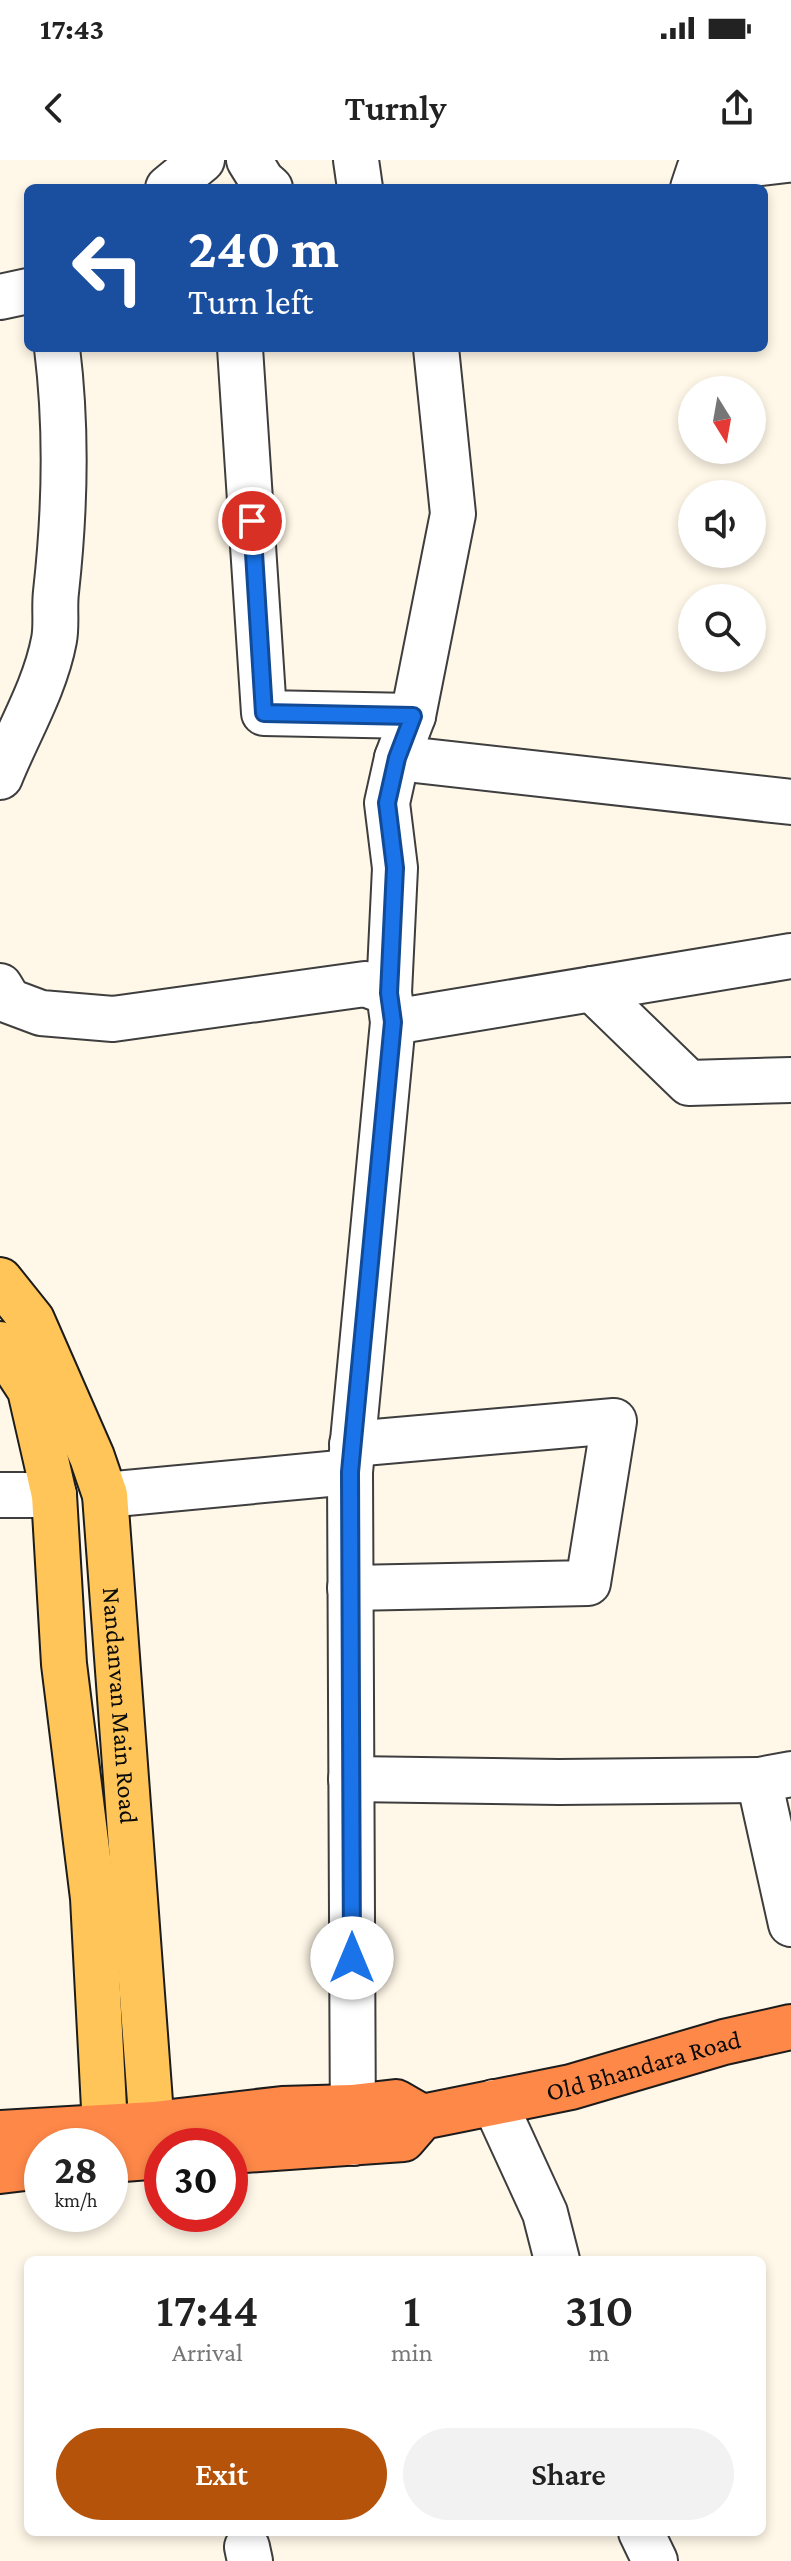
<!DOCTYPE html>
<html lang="en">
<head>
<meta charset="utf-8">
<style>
	body { margin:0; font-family:"Crimson Pro",serif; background:#f2f2f2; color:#222; height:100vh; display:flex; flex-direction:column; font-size:30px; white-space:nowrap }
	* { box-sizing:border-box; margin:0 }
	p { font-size:26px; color:#767676 }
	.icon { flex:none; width:44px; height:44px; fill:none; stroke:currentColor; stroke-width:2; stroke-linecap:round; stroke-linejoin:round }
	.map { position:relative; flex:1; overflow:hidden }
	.sheet { position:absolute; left:24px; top:2096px; width:742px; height:280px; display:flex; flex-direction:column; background:#fff; border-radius:12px; box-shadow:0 4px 12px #0003 }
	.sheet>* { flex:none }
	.guide { position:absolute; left:24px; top:24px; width:744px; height:168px; border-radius:12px; box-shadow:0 4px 12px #0003; background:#1a4fa0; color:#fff; overflow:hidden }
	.needle { width:52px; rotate:169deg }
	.controls { position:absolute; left:678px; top:216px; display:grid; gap:16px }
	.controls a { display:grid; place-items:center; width:88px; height:88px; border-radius:50%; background:#fff; box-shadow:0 4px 12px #0003; font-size:40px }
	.speed { position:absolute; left:24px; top:1968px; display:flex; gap:16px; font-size:40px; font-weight:700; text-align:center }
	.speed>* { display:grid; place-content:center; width:104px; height:104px; border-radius:50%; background:#fff; box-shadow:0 4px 12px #0003; line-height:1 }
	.speed small { font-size:20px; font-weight:400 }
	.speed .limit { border:12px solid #d22; background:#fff; color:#111 }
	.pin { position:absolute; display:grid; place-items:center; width:68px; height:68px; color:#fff; margin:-34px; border:4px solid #fff; border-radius:50%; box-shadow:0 2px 8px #0007 }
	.me { position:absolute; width:88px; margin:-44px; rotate:0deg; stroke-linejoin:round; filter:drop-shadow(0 0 6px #0008) }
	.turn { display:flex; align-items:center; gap:28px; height:168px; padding:0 32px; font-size:36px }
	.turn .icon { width:104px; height:104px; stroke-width:2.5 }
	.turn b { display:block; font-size:56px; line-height:68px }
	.eta { display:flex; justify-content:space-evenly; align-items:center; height:136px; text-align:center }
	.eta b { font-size:48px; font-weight:600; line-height:56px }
	.primary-button { display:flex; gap:16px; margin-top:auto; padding:16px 32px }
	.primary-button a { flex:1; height:92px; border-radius:48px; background:#b45309; color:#fff; font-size:32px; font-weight:600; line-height:92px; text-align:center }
	.primary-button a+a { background:#f2f2f2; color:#222 }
	.status { display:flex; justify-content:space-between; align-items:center; height:56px; padding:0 40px; background:#fff; direction:ltr }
	.status svg { height:22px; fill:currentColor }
	header { display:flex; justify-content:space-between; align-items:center; height:104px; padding:0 32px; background:#fff; font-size:36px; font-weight:600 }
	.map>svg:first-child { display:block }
</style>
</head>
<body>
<div class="status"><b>17:43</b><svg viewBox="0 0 49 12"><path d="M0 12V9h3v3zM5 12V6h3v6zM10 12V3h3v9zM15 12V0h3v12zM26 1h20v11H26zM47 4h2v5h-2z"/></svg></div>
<header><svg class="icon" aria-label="back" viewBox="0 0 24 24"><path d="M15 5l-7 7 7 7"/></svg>Turnly<svg class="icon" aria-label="share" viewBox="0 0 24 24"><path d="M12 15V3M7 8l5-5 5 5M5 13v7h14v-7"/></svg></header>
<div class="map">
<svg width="791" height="2401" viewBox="0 0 791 2401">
	<rect width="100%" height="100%" fill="#fff8e8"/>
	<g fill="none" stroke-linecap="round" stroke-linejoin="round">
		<defs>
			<g id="minor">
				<polyline points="249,0 262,21 270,28"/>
				<polyline points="356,0 360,28"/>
				<polyline points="168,28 202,0"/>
				<polyline points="693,28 699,10 787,0"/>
				<polyline points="0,137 28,131"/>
				<polyline points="240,188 264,553 413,556"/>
				<polyline points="397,598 791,642"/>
				<path d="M0 617C18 572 45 528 54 480 57 465 54 448 56 432 65 351 67 268 57 188"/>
				<polyline points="0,826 9,841 41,853 113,859 365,824 389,833 393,862 350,1312"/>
				<polyline points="592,829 689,923 791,920"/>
				<polyline points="389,833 395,708 387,643 397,598 413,556 453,354 436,188"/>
				<polyline points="393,862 791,796"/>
				<polyline points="0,1335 54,1335"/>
				<polyline points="105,1335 350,1312 353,1983"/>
				<polyline points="350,1428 588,1423 614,1261 352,1284"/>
				<polyline points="791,1614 759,1620 791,1764"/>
				<polyline points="351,1619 559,1622 759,1620"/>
				<polyline points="494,1942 545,2053 557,2100"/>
				<polyline points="641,2372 655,2401"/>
				<polyline points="247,2387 250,2401"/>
			</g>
			<g id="major">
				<path id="s1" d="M0 1120 32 1160 92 1297 105 1335 154 1996"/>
				<polyline points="0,1184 30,1230 54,1335 64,1504 93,1738 106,1986"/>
			</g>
			<g id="highway">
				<polyline points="0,1973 154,1964 282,1949 352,1947 396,1942 422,1957"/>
				<path id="s2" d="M230 1991 403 1979 422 1957 571 1927 724 1882 791 1867"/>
				<polyline points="110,2000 162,1996"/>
				<polyline points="0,2011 42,2006"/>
			</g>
		</defs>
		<use href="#minor" stroke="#3e3e3e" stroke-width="48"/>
		<use href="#major" stroke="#1c1c1c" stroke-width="48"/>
		<use href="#highway" stroke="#1c1c1c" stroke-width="48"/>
		<use href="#minor" stroke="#fff" stroke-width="44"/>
		<use href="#major" stroke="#ffc558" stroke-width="44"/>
		<use href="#highway" stroke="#fe8848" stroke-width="44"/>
	</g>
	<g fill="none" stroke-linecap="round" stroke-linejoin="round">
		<defs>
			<polyline id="route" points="252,361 264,553 413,556 397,598 387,643 395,708 389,833 393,862 350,1312 352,1798"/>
		</defs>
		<use href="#route" stroke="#114b97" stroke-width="20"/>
		<use href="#route" stroke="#1a73e8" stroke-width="14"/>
	</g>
	<g text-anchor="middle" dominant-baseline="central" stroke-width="8" stroke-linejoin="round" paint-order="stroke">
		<g font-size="26" fill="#0b0b0b" stroke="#fff">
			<text stroke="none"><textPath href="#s1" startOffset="452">Nandanvan Main Road</textPath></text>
			<text stroke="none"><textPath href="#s2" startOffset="430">Old Bhandara Road</textPath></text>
		</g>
	</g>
</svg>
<div class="controls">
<a><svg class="needle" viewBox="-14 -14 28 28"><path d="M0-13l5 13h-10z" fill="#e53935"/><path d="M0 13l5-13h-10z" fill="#767676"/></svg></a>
<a><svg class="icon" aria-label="sound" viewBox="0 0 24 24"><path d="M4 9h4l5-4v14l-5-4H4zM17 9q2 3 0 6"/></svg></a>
<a><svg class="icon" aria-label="search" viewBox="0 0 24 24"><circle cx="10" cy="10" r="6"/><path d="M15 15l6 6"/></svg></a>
</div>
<div class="speed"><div>28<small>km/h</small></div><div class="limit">30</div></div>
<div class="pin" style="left:252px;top:361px;background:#d93025"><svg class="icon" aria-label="arrive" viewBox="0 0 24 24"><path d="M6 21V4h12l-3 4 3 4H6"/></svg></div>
<svg class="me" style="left:352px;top:1798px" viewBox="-20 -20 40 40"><circle r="19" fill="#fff"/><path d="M0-13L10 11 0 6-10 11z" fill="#1a73e8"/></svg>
<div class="guide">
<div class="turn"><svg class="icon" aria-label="left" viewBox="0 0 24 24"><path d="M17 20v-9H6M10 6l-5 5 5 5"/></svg><div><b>240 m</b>Turn left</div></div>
</div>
<section class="sheet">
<div class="eta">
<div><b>17:44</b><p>Arrival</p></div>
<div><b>1</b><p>min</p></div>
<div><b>310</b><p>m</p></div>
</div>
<div class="primary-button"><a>Exit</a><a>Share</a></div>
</section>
</div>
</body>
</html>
